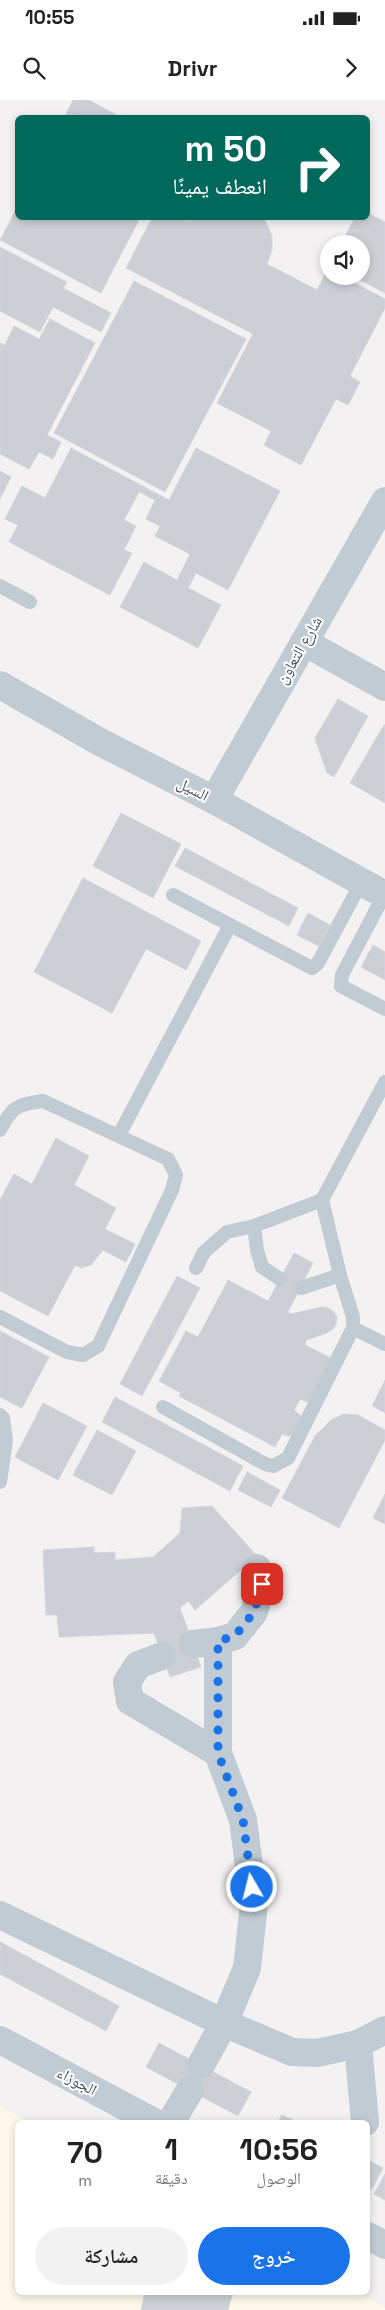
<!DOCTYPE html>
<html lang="ar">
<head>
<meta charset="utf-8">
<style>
	body { margin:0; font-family:"Space Grotesk","Noto Naskh Arabic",sans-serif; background:#f2f2f2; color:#222; direction:rtl; height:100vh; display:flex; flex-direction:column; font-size:19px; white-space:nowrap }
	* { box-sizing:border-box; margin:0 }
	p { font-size:16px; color:#767676 }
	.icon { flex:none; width:28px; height:28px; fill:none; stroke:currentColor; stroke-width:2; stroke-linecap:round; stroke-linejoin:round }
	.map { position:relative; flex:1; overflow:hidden; direction:ltr }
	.panel { position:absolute; left:15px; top:2020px; width:355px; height:175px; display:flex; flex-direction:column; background:#fff; border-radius:8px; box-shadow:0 2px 8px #0003; direction:rtl }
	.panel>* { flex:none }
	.top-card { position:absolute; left:15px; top:15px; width:355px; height:105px; border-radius:8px; box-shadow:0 2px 8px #0003; direction:rtl; background:#00695c; color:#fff; overflow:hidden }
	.buttons { position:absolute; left:320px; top:135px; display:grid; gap:10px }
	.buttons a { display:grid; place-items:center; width:50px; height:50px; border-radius:50%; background:#fff; box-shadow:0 2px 8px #0003; font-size:25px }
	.pin { position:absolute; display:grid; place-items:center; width:42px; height:42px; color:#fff; margin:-21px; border-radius:10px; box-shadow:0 2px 8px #0006 }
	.me { position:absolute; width:55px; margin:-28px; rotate:352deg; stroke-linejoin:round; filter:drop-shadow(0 0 4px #0008) }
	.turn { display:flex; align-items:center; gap:18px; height:105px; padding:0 20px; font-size:22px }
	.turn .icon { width:65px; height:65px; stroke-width:2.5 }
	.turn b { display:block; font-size:35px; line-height:42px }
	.eta { display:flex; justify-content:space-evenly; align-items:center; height:85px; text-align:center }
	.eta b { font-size:30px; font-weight:600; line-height:35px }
	.action { display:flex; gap:10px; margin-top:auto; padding:10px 20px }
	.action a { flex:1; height:58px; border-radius:30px; background:#1a73e8; color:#fff; font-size:20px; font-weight:600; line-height:58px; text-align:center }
	.action a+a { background:#f2f2f2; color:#222 }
	.status { display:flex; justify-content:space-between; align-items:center; height:35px; padding:0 25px; background:#fff; direction:ltr }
	.status svg { height:14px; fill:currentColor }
	header { display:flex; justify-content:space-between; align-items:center; height:65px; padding:0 20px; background:#fff; font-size:22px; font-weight:600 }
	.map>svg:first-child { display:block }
</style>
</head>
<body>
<div class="status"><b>10:55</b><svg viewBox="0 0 49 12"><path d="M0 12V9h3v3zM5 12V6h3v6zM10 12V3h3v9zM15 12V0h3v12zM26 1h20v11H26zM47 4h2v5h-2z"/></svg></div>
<header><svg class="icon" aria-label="forward" viewBox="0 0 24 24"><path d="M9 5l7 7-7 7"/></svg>Drivr<svg class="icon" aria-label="search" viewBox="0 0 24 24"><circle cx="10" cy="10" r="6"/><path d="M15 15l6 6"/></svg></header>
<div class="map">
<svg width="385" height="2210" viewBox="0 0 385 2210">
	<rect width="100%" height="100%" fill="#f3f1f1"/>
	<polygon fill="#fef8ea" points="0,2007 29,2022 18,2022 18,2192 356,2192 385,2208 385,2210 0,2210"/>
	<g fill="#ccd0d6" stroke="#d4d7dd">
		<polygon points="73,0 89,0 122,18 64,18"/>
		<polygon points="18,106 18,118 140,118 101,193 0,140"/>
		<polygon points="368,113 385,122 385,193 353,176 361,176 361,144 341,144 355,118 368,118"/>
		<polygon points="152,118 179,118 186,121 189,118 264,118 272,136 272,150 267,164 317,190 328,169 329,176 342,176 385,199 385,208 350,276 360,282 348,305 336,299 301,365 264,345 271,331 217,303 253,234 126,168"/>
		<polygon points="0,147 67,182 63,188 111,213 101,232 53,207 40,232 0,211"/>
		<polygon points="134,181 246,239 165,392 54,333"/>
		<polygon points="50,219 95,243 47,335 61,342 53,359 39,352 29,369 0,354 0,243 5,245 14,226 39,239"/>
		<polygon points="71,348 169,400 196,348 280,391 228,490 196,473 188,488 221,505 198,548 120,507 144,462 177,480 190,454 155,436 160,426 146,419 155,400 139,392 124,420 136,426 124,450 132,453 110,495 9,442 18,425 5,419 22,386 45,398"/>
		<polygon points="0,371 11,377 0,399"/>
		<polygon points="338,599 368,616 334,677 327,673 315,638"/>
		<polygon points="384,625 385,625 385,703 350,683"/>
		<polygon points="121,713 181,744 153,798 93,766"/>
		<polygon points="185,748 298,808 289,826 175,766"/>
		<polygon points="83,778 201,841 186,870 146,849 112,913 34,872"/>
		<polygon points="308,813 330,825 319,846 297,835"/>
		<polygon points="373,845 385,852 385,880 361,867"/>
		<polygon points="56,1038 89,1056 74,1085 116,1108 105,1129 135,1144 126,1162 103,1150 91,1165 81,1168 75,1165 48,1216 0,1191 0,1100 14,1074 32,1084"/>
		<polygon points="294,1153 313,1163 288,1212 291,1214 321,1207 328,1208 333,1211 337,1217 336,1224 333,1229 327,1233 306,1240 305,1245 333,1259 309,1303 300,1299 294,1310 300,1315 302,1322 296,1334 289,1336 282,1334 275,1347 179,1296 181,1293 159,1281 186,1231 198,1237 228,1180 268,1201"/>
		<polygon points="177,1176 200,1188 142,1296 120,1284"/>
		<polygon points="0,1231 49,1257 22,1308 0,1297"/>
		<polygon points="385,1280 385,1313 372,1306"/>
		<polygon points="115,1297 243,1366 230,1391 102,1322"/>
		<polygon points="43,1303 87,1326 58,1380 15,1357"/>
		<polygon points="344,1314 358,1315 385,1330 385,1340 339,1428 282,1398 315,1336 331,1320"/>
		<polygon points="97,1330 136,1351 112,1395 73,1375"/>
		<polygon points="247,1372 280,1390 271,1407 238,1390"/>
		<polygon points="385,1394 385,1424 373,1418"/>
		<polygon points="212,1406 257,1456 195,1510 188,1501 180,1508 201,1567 170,1577 154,1533 59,1537 57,1515 46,1515 43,1450 94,1447 94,1453 115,1452 115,1460 153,1457 180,1433 182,1408"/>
		<polygon points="0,1842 119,1906 106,1931 0,1874"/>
		<polygon points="159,1943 251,1992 238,2016 146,1967"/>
		<polygon points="282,2015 297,2022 278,2022"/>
		<polygon points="368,2060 383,2068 372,2089 368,2087"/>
		<polygon points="385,2074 385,2100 374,2094"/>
		<polygon points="145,2192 233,2192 228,2210 141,2210"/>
	</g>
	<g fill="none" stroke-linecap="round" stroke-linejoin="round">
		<g stroke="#c0cbd4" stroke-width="14">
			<polyline points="0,486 30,502"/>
			<polyline points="173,795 312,868 318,863 361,783"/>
			<polyline points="384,795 342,875 341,886 385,909"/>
			<path d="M0 1030C12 1007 17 1004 43 1001L168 1059 176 1075 172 1090 98 1246 83 1255 67 1252 0 1217"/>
			<polyline points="119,1035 230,825"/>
			<polyline points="254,1126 257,1150 262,1167 280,1179"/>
			<polyline points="196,1168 204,1152 227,1132 254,1126 322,1100 385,982"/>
			<polyline points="301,1188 340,1175"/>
			<polyline points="353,1228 385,1244"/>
			<polyline points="163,1307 265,1364 273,1366 288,1358 353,1228 353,1217 340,1175 322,1100"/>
			<polyline points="0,1315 3,1318 6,1340 0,1382"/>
		</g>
		<g stroke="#c0cbd4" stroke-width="28">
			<polyline points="304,542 385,587"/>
			<polyline points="0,585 100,642 214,700 385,795"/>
			<polyline points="214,700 385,401"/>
			<polyline points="193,1544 218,1541"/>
			<polyline points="162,1556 138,1565 127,1582 130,1601 218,1653"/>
			<polyline points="0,1815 224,1923 292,1952 317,1953 358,1944 385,1930"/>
			<polyline points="0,1940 154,2022"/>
			<polyline points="358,1944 365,2022"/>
			<polyline points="201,1965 224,1923 247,1868 254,1804 243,1720 218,1653 218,1541 235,1536 254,1512 262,1484 257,1468"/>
			<polyline points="171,2022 190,1990"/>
			<polyline points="368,2136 385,2145"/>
		</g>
	</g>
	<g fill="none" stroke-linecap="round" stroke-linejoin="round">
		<polyline stroke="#1a73e8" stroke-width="9" stroke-dasharray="0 16.2" points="252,1787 243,1720 218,1653 218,1541 235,1536 254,1512 262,1484"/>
	</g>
	<g text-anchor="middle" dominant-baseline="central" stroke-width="4" stroke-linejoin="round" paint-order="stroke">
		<g font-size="16" fill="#465461" stroke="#fff">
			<text transform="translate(299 550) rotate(-60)">شارع التعاون</text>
			<text transform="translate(193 689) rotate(27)">السيل</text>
			<text transform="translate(77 1981) rotate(28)">الجوزاء</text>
		</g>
	</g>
</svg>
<div class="buttons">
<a><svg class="icon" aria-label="sound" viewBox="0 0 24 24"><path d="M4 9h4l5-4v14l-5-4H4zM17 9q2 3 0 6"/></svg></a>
</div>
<div class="pin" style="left:262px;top:1484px;background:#d93025"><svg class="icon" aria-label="arrive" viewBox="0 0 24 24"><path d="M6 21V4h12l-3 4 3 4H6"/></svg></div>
<svg class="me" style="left:252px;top:1787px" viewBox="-20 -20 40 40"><circle r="17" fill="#1a73e8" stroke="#fff" stroke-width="3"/><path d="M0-11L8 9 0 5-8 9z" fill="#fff"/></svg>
<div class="top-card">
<div class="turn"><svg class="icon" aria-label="right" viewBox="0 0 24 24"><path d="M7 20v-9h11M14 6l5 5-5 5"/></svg><div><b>50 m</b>انعطف يمينًا</div></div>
</div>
<section class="panel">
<div class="eta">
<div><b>10:56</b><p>الوصول</p></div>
<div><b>1</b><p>دقيقة</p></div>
<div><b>70</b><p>m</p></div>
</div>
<div class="action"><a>خروج</a><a>مشاركة</a></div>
</section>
</div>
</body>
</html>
